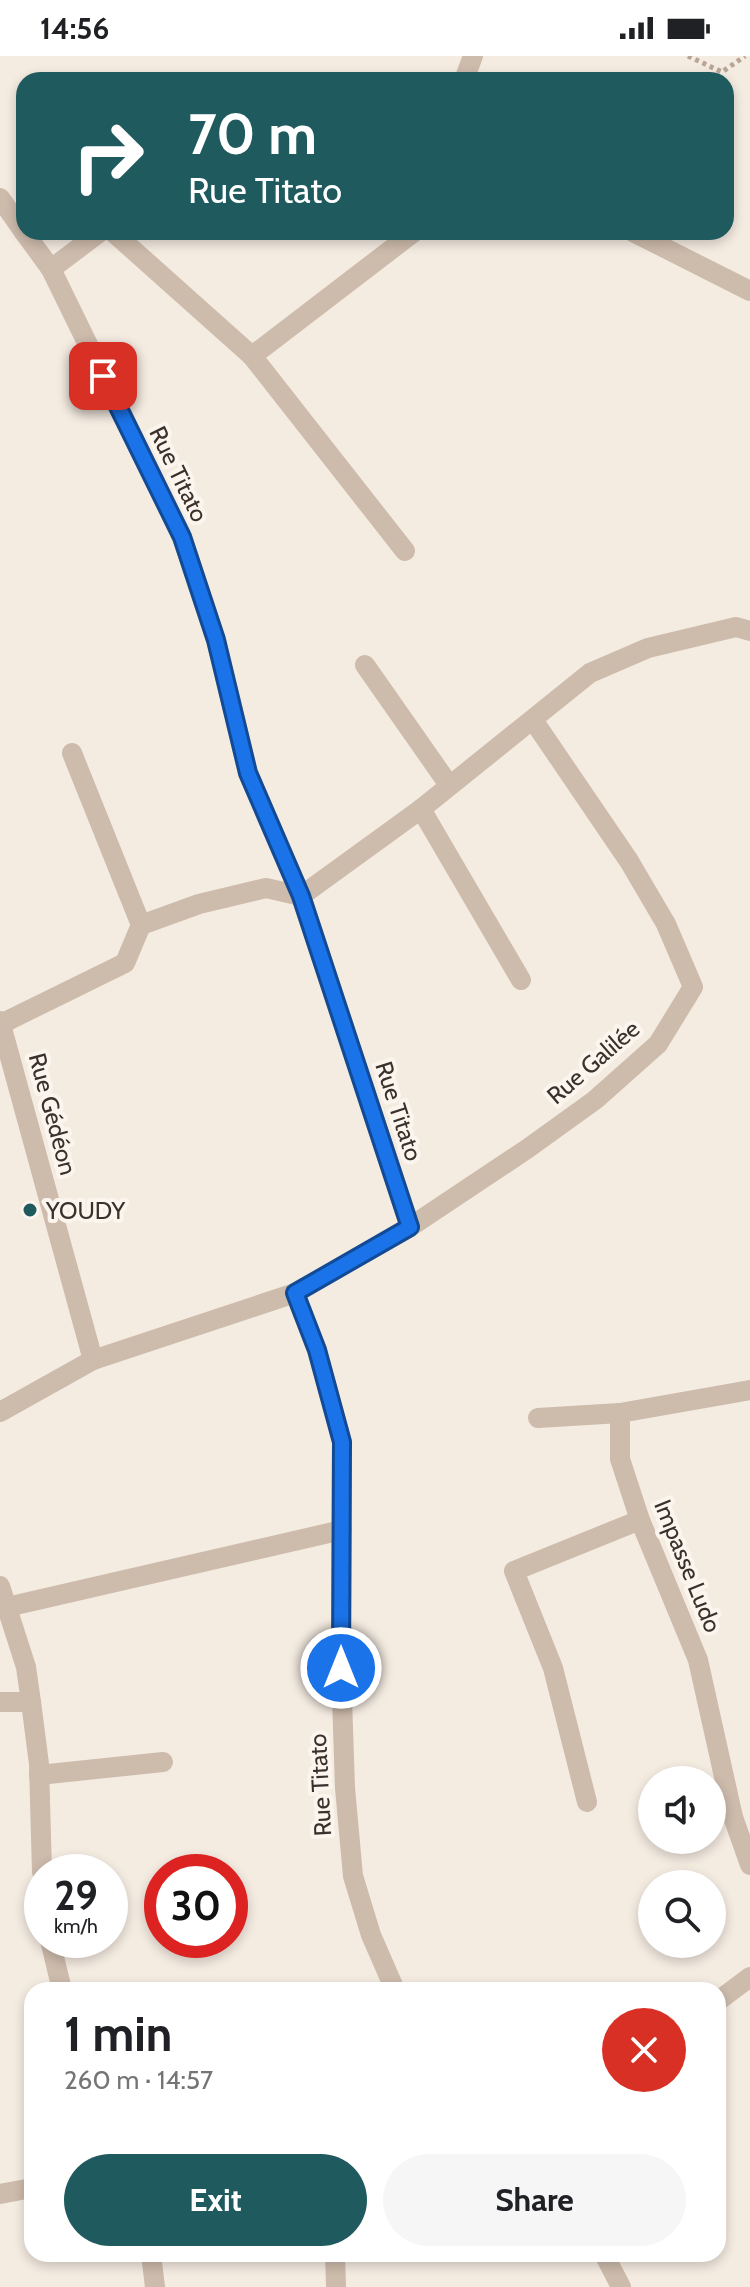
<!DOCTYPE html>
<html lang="en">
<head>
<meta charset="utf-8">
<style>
	body { margin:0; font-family:Cabin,sans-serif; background:#f6f6f6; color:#202124; height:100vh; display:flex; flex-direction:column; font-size:30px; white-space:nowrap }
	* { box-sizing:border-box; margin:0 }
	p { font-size:26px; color:#757577 }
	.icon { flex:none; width:44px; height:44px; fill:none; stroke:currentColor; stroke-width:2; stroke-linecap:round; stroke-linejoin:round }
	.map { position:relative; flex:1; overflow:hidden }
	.panel { position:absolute; left:24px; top:1926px; width:702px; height:280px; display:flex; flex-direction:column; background:#fff; border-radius:24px; box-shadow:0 4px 12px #0003 }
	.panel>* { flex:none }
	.banner { position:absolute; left:16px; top:16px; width:718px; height:168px; border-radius:24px; box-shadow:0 4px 12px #0003; background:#1f5a5e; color:#fff; overflow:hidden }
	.buttons { position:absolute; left:638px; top:1710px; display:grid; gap:16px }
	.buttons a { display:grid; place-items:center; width:88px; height:88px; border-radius:50%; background:#fff; box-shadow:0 4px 12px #0003; font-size:40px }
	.speed { position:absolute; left:24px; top:1798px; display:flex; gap:16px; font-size:40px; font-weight:700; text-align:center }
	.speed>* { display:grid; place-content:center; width:104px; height:104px; border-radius:50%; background:#fff; box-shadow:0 4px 12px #0003; line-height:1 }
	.speed small { font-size:20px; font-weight:400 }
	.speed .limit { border:12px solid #d22; background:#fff; color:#111 }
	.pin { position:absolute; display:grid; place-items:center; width:68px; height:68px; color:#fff; margin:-34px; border-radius:16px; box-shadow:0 4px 12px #0006 }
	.me { position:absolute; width:88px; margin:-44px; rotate:0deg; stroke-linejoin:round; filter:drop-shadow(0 0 6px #0008) }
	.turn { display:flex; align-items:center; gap:28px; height:168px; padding:0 40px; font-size:36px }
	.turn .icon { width:104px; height:104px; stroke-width:2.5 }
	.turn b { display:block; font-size:56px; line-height:68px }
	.round { display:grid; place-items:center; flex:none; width:84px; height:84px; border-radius:42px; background:#f6f6f6 }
	.headline { display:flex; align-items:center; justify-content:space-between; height:136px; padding:0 40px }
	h1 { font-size:48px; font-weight:700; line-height:60px }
	.primary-button { display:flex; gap:16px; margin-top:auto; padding:16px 40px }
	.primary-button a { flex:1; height:92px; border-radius:48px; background:#1f5a5e; color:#fff; font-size:32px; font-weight:700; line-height:92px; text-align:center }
	.primary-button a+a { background:#f6f6f6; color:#202124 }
	.status { display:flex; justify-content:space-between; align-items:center; height:56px; padding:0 40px; background:#fff; direction:ltr }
	.status svg { height:22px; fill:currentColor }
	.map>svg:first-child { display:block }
</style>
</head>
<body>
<div class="status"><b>14:56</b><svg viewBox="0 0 49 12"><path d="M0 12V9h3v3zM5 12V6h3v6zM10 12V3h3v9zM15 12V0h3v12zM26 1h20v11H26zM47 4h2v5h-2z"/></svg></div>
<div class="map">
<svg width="750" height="2231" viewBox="0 0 750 2231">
	<rect width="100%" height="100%" fill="#f4ebe1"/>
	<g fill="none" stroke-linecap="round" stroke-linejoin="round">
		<polyline stroke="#b9a596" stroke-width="5" stroke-dasharray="4 4" stroke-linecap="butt" points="688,0 722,16 745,0"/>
		<g stroke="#cdbbac" stroke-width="20">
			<polyline points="421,753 521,924"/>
			<polyline points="538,1362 620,1357"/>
			<polyline points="587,1746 553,1612 514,1515 640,1464"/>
			<polyline points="0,2138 32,2132"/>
			<polyline points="335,2198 336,2231"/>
		</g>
		<g stroke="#cdbbac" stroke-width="20">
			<polyline points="464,24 473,0"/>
			<polyline points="0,142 24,176"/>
			<polyline points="24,176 51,213 182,481 216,584 248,717 301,840 410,1171 295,1237 317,1294 342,1386 341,1612 345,1732 353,1820 371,1879 395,1934"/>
			<polyline points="113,176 252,300"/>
			<polyline points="633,176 750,235"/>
			<polyline points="51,213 100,176"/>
			<polyline points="405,495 252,300 414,176"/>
			<polyline points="365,609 449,729"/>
			<polyline points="72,697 141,869"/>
			<polyline points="0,965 93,1304"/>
			<polyline points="1,968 125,907 141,869 199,848 266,832 301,840 421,753 590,617 648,592 736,571 750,575"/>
			<polyline points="410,1171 527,1093 595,1044 658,988 693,931 666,868 629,805 533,664"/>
			<polyline points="750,1334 620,1357 620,1403 640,1464 698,1604 733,1761 750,1809"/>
			<polyline points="0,1356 93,1304 295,1237"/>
			<polyline points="0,1530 26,1611 31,1646 39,1708 42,1816"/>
			<polyline points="7,1551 342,1474"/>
			<polyline points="0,1646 31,1646"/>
			<polyline points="39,1719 163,1706"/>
			<polyline points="50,1884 62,1934"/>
			<polyline points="718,1945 750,1921"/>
			<polyline points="151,2198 155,2231"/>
			<polyline points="604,2198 621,2231"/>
		</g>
	</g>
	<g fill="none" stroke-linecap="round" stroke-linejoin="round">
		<defs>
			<polyline id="route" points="103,320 182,481 216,584 248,717 301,840 410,1171 295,1237 317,1294 342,1386 341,1612"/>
		</defs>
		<use href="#route" stroke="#114b97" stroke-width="20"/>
		<use href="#route" stroke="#1a73e8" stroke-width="14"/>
	</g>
	<circle fill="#1f5a5e" stroke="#fbf5ee" stroke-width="3" cx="30" cy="1154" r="8"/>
	<g text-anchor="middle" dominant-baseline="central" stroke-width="8" stroke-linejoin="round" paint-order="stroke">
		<g font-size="24" fill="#3b302b" stroke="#fbf5ee">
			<text transform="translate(179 418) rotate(64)">Rue Titato</text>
			<text transform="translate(593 1006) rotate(-41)">Rue Galilée</text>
			<text transform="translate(399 1055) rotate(72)">Rue Titato</text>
			<text transform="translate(53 1058) rotate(75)">Rue Gédéon</text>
			<text transform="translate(688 1510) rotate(68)">Impasse Ludo</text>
			<text transform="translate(320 1729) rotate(-93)">Rue Titato</text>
		</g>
		<g font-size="24" fill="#3b302b" stroke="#fbf5ee" text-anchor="start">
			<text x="46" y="1154">YOUDY</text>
		</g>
	</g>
</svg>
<div class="buttons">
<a><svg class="icon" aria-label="sound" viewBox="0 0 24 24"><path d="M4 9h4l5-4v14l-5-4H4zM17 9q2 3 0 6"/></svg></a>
<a><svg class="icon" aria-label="search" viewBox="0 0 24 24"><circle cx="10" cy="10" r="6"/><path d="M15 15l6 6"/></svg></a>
</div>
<div class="speed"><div>29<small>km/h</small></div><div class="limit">30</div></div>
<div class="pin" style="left:103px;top:320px;background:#d93025"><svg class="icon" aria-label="arrive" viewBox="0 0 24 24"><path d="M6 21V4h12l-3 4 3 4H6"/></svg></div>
<svg class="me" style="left:341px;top:1612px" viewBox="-20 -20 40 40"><circle r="17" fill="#1a73e8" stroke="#fff" stroke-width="3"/><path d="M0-11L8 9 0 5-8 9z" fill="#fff"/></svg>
<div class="banner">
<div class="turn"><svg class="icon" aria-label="right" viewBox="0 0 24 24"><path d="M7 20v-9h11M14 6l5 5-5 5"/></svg><div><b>70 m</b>Rue Titato</div></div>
</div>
<section class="panel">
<div class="headline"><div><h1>1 min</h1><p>260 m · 14:57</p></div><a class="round" style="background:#d93025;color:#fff"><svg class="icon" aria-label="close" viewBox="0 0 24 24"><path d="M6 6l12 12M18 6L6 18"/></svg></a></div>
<div class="primary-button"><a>Exit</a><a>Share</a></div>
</section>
</div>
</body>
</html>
